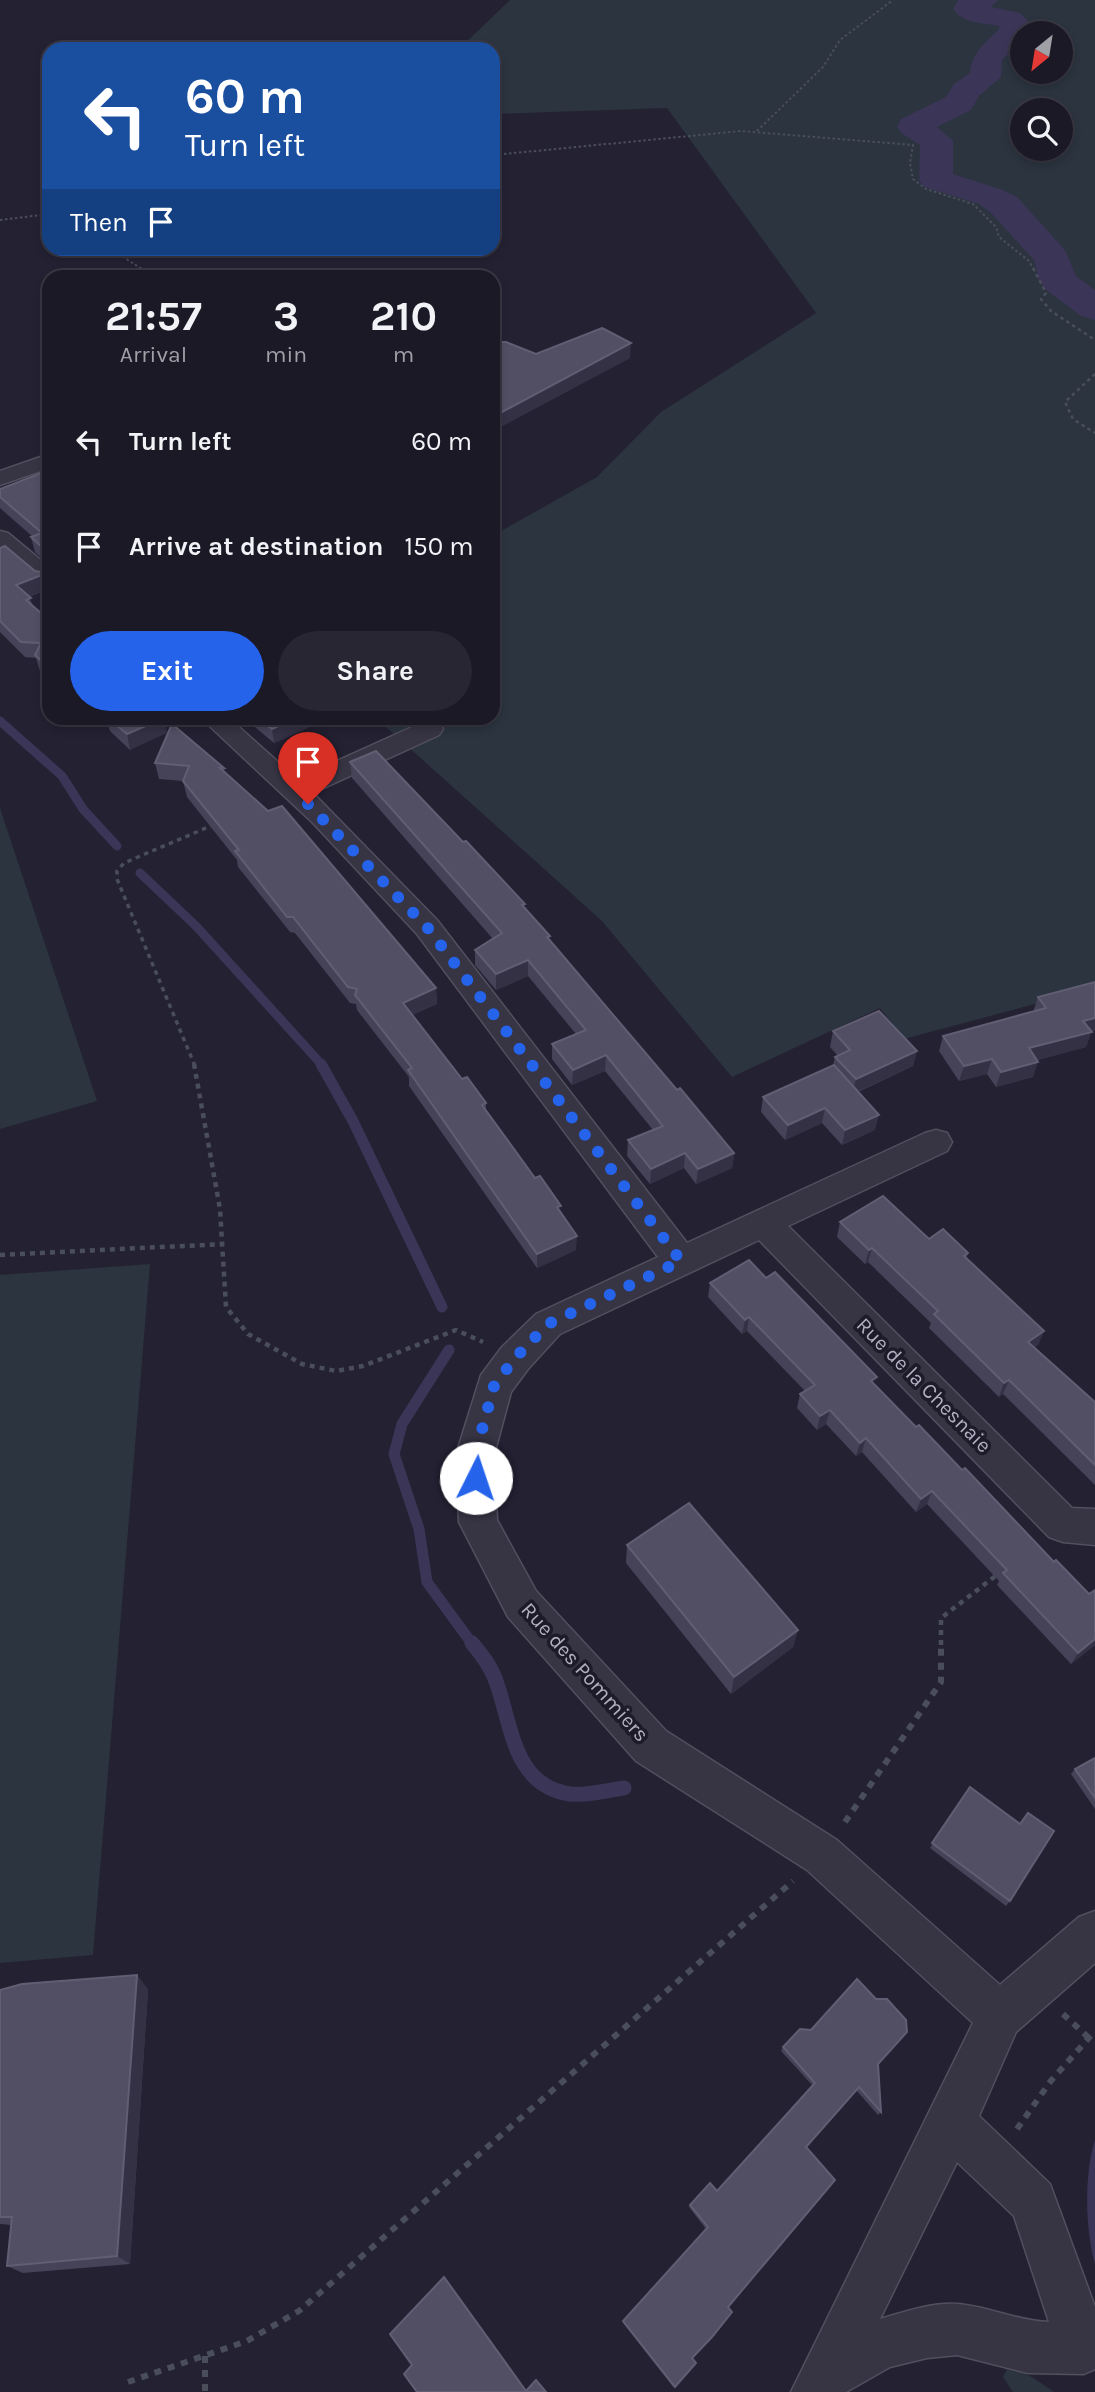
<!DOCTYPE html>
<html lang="en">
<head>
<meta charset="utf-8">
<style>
	body { margin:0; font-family:Karla,sans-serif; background:#282632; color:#f1f3f6; height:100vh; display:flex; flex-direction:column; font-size:26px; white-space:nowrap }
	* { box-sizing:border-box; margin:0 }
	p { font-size:23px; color:#a0a0a7 }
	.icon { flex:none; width:38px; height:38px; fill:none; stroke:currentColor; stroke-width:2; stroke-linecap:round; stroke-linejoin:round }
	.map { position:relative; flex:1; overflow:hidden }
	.side { position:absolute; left:42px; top:270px; width:458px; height:455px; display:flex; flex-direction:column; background:#1b1926; border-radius:21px; box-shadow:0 4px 10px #0003,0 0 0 2px #393843 }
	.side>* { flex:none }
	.banner { position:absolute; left:42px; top:42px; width:458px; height:214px; border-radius:21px; box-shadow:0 4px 10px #0003,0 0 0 2px #393843; background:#1a4fa0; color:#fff; overflow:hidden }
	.needle { width:46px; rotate:210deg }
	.tools { position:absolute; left:1010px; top:21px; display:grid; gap:14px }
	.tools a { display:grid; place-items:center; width:63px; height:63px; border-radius:50%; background:#1b1926; box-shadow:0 4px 10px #0003,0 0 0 2px #393843; font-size:35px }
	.pin { position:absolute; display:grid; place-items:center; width:60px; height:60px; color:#fff; margin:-72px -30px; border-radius:50% 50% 50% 0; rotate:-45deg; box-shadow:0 0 7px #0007 }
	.pin .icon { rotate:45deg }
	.me { position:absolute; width:77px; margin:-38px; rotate:4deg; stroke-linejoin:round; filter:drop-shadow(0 0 5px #0008) }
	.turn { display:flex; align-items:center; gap:24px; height:147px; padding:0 28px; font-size:32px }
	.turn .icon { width:91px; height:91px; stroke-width:2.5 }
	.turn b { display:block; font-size:49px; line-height:60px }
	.then { display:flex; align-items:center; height:66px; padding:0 28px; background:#0003; gap:14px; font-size:26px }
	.eta { display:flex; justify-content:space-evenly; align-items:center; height:119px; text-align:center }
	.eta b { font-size:42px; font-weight:700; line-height:49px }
	.primary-button { display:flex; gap:14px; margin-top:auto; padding:14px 28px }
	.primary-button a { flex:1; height:80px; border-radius:42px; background:#2563eb; color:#fff; font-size:28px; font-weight:700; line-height:80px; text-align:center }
	.primary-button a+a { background:#282632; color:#f1f3f6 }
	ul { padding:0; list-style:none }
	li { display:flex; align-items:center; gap:21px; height:105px; padding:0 28px }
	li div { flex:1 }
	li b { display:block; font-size:26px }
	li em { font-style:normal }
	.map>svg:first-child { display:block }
</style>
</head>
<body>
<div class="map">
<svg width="1095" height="2392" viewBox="0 0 1095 2392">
	<rect width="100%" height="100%" fill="#242133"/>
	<g fill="#2b343f" fill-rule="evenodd">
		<path d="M510 0H1095V988L904 1039 880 1008 732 1077 602 921 376 718H494V535L597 477 661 412 816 313 667 108 494 114V49H459ZM1022 33H1060V72H1022ZM1022 110H1060V149H1022Z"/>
		<polygon points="0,808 97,1101 0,1129"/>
		<polygon points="150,1264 93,1955 0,1963 0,1275"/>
		<polygon points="1008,2367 1032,2377 1054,2392 1013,2392 1003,2377"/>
	</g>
	<path fill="#3b3557" d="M1095 2140V2264C1085 2229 1084 2174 1095 2140Z"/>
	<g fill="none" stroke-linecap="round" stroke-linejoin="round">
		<g stroke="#3b3557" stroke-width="9">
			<polyline points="0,721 62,776 83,809 117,846"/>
			<polyline points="140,873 196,926 323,1066"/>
		</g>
		<g stroke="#3b3557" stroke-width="11">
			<polyline points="321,1064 353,1121 442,1307"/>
			<polyline points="449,1350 402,1424 394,1454 419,1529 427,1582 473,1645"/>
		</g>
		<path stroke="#3b3557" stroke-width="15" d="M472 1643C483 1656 492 1668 497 1684 512 1727 514 1786 570 1794 586 1796 608 1790 624 1788"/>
		<path fill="#3b3557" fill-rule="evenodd" d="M958 0H998L991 7 1020 13 1030 23 1028 33H1022V41L1002 60 1001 77 979 96 971 110 937 127 953 141V174L1003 190 1017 197 1065 250 1076 276 1095 290V320L1081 316 1045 289 1039 281 1034 260 991 213 979 204 924 187 919 180 920 145 901 133 897 126 901 119 946 97 954 84 970 73C972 52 984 44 999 29V26C983 23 964 24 953 9Z"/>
		<defs>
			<g id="street">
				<polygon points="49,454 49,468 0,485 0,471"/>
				<polygon points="0,531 8,533 49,567 49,586 41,584 0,550"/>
				<path d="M201 718H229L297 779 421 723 430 721 439 723 443 729 439 735 313 793 437 920 687 1243 925 1133 936 1130 947 1133 952 1142 947 1151 788 1226 1072 1508 1095 1509V1545L1063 1542 1049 1537 759 1240 560 1334 528 1369 511 1392 494 1455 497 1520 536 1591 666 1731 837 1840 1000 1985 1079 1917 1095 1911V1963L1016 2032 979 2116 1050 2184 1095 2307V2369L1084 2374 1028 2373 957 2355 927 2358 890 2367 846 2392H791L973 2023 807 1870 636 1761 508 1617 459 1522 456 1455 481 1375 502 1347 536 1314 658 1257 417 934 313 823ZM957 2162 1014 2216 1049 2322C1016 2321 988 2306 957 2304 932 2302 904 2312 880 2319Z"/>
			</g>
		</defs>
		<use href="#street" stroke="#524f5f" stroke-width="3"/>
		<g stroke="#4a4e5b" stroke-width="2" stroke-dasharray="2.5 2.5" stroke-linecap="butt">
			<polyline points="757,131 823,67 840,40 893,0"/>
			<polyline points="494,155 741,131 913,145 910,163 913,179 926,189 973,204 996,227 999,237 1029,261 1034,270"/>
			<polyline points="0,220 49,214"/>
			<polyline points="110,248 143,270"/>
		</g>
		<g stroke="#4a4e5b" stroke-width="2.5" stroke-dasharray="3.5 3.5" stroke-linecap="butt">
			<polyline points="140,268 152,276"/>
			<polyline points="1033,268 1046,293 1041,299 1051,311 1095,340"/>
			<polyline points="1095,374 1065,402 1073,419 1095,433"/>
		</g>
		<polyline stroke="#4a4e5b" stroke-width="3.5" stroke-dasharray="4.5 4.5" stroke-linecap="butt" points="195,1066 117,879 117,871 124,863 213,825"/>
		<g stroke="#4a4e5b" stroke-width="4.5" stroke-dasharray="5 5" stroke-linecap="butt">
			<polyline points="194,1064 220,1209 226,1307 248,1334 302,1364 336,1371 363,1366 456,1330 483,1342"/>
			<polyline points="0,1255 223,1244"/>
			<polyline points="941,1645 941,1618 998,1574"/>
		</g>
		<g stroke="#4a4e5b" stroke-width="6" stroke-dasharray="7 7" stroke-linecap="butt">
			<polyline points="845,1822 941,1682 941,1643"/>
			<polyline points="1063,2014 1089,2038"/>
			<polyline points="1017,2129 1050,2082 1095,2031"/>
			<polyline points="205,2356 205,2392"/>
			<polyline points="128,2382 247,2341 299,2311 793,1881"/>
		</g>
		<use href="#street" fill="#373444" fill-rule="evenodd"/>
	</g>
	<g fill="#464359">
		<polygon points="494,346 536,354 630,358 502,426 494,422"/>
		<polygon points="49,470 49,589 29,597 33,606 49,620 49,679 40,671 36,658 25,657 0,632 0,548 35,571 47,574 47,563 35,552 31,537 33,537 0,508 0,489"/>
		<polygon points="106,718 163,718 130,750 110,731"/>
		<polygon points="244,718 325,718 325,720 274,743"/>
		<polygon points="350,762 525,909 550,941 677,1090 734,1153 732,1168 696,1184 684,1168 650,1184 627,1156 628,1140 653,1130 605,1071 572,1085 552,1059 552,1044 576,1034 528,976 496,990 475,965 475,950 493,939 352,778"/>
		<polygon points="155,763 224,768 225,772 436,988 437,1004 412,1015 462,1079 486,1103 486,1111 561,1213 576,1250 537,1268 409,1086 409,1077 357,1010 356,1004 350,1003 295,933 290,932 238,867 237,860 187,797 183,781 159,779"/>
		<polygon points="1038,997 1091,1032 1086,1047 1037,1060 1033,1077 996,1087 987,1074 959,1081 939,1051 943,1036 1033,1012"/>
		<polygon points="833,1031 917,1051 913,1066 858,1092 875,1130 842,1145 822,1123 785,1140 761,1112 763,1097 833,1065 835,1057 838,1056 830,1047"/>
		<polygon points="840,1222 929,1239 968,1253 966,1259 1044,1331 1038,1345 1034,1347 1095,1402 1095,1485 1003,1394 999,1397 929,1328 931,1323 868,1262 865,1264 837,1237"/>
		<polygon points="710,1283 875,1385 1095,1645 1071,1664 997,1585 999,1581 927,1504 916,1512 862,1452 856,1456 826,1424 817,1430 797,1408 800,1394 805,1391 747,1331 742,1334 708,1297"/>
		<polygon points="627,1545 798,1630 793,1647 731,1694 626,1563"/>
		<polygon points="1095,1758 1095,1809 1071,1774 1075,1769"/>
		<polygon points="970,1787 1010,1901 1006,1906 930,1848"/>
		<polygon points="137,1975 148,1990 130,2264 23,2273 7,2266 11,2225 0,2224 0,1990"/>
		<polygon points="783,2047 878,2065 881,2112 878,2115 856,2090 806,2148 728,2307 692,2358 674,2388 623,2323 706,2229 689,2207 690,2205 717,2191 812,2085 781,2051"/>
	</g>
	<g fill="#343145">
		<polygon points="631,343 630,358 502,426 502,412"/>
		<polygon points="47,573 49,573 49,589 20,600 16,585"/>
		<polygon points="164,718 167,733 130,750 127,734"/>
		<polygon points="296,718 325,718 325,720 274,743 272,729"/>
		<polygon points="528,960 528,976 496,990 496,974"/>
		<polygon points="436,988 437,1004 404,1018 403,1003"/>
		<polygon points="1095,1018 1095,1031 1091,1032 1086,1047 1024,1064 1029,1048 1083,1021"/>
		<polygon points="917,1051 913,1066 852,1094 856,1079"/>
		<polygon points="606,1055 605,1071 572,1085 573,1070"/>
		<polygon points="992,1059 987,1074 959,1081 964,1066"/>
		<polygon points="1038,1062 1033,1077 996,1087 1001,1072"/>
		<polygon points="825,1108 822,1123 785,1140 788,1125"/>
		<polygon points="879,1115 875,1130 842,1145 845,1130"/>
		<polygon points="685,1153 684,1168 650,1184 651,1169"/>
		<polygon points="734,1153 732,1168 696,1184 698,1169"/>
		<polygon points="577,1236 576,1250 537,1268 537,1254"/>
		<polygon points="872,1248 868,1262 865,1264 869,1250"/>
		<polygon points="749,1317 747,1331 742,1334 745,1320"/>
		<polygon points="1044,1331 1038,1345 1022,1356 1028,1342"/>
		<polygon points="1009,1380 1003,1394 999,1397 1004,1383"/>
		<polygon points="830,1410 826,1424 817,1430 820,1416"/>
		<polygon points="866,1438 862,1452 856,1456 860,1443"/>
		<polygon points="932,1491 927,1504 916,1512 921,1499"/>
		<polygon points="798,1630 793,1647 731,1694 734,1677"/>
		<polygon points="1095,1639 1095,1645 1071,1664 1078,1653"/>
		<polygon points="137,1975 148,1990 130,2264 117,2256"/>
	</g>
	<g fill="#524f64" stroke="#615e73" stroke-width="2">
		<polygon points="602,328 631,343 502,412 494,408 494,346 500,342 506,342 536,354"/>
		<polygon points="49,470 49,573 47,574 48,553 31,537 42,533 0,497 0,489"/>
		<polygon points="5,546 35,571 47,573 16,585 31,598 26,600 49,620 49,668 35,655 41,643 21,642 0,621 0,548"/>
		<polygon points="108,718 164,718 127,734"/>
		<polygon points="258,718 296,718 272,729"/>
		<polygon points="172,724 224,768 220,768 268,811 282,806 436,988 403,1003 462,1079 467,1077 486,1103 482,1105 535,1178 540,1176 561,1206 557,1207 577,1236 537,1254 408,1070 412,1068 355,995 357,989 348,987 293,917 287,917 235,851 239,850 183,781 189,766 155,763"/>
		<polygon points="376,751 463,842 466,841 525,904 522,905 550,936 547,937 677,1090 680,1088 734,1153 698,1169 685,1153 651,1169 628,1140 663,1126 606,1055 573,1070 552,1044 586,1030 528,960 496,974 475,950 502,933 350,762"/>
		<polygon points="1095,982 1095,1018 1083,1021 1092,1032 1029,1048 1038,1062 1001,1072 992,1059 964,1066 943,1036 1046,1008 1038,997"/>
		<polygon points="879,1011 917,1051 856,1079 835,1057 850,1050 833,1031"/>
		<polygon points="834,1065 879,1115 845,1130 825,1108 788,1125 763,1097"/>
		<polygon points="883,1196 929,1239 943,1229 968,1253 964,1256 1044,1331 1028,1342 1095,1402 1095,1465 1009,1380 1004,1383 934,1314 938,1311 872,1248 869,1250 840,1222"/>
		<polygon points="749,1260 766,1278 775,1272 877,1377 871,1381 916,1427 919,1425 962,1470 965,1468 1054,1562 1056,1560 1089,1594 1095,1590 1095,1639 1078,1653 1003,1573 1007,1570 932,1491 921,1499 866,1438 860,1443 830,1410 820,1416 800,1394 815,1385 749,1317 745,1320 710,1283"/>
		<polygon points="689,1503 798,1630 734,1677 627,1545"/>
		<polygon points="1095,1758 1095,1798 1075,1769"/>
		<polygon points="970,1787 1020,1824 1028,1813 1054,1831 1010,1901 932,1843"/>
		<polygon points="137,1975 117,2256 7,2266 12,2217 0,2217 0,1990 22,1984"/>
		<polygon points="857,1979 876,1999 887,1999 906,2020 907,2032 878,2064 881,2112 859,2087 806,2147 835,2180 728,2307 732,2312 712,2337 692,2358 696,2363 675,2387 623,2321 708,2227 690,2205 710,2183 717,2191 815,2083 783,2047 800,2029 811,2030"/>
		<polygon points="444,2277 526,2391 536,2380 546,2392 417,2392 404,2374 412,2365 390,2334"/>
	</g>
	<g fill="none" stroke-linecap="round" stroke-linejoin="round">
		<polyline stroke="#2563eb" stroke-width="12" stroke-dasharray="0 21.6" points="308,804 427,927 681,1261 548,1324 515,1358 494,1386 475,1455 476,1478"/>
	</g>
	<g text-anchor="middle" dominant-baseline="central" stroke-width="7" stroke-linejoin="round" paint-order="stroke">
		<g font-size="21" fill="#b2afc1" stroke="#1d1a29">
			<text transform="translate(924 1385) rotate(45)">Rue de la Chesnaie</text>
			<text transform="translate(585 1672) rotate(48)">Rue des Pommiers</text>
		</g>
	</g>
</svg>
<div class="tools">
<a><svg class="needle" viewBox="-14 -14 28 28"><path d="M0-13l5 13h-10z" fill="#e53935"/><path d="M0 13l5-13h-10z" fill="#a0a0a7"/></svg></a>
<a><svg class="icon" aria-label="search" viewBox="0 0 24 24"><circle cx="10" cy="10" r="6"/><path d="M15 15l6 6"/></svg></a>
</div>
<div class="pin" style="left:308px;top:804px;background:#d93025"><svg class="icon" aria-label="arrive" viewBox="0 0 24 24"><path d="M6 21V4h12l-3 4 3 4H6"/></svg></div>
<svg class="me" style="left:476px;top:1478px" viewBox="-20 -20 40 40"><circle r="19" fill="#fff"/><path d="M0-13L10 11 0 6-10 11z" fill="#2563eb"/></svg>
<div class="banner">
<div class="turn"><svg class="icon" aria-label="left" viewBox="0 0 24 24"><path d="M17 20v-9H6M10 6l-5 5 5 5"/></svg><div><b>60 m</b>Turn left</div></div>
<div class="then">Then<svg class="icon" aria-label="arrive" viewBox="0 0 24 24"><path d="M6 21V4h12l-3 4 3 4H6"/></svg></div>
</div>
<section class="side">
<div class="eta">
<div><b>21:57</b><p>Arrival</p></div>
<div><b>3</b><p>min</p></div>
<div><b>210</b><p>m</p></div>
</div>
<ul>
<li><svg class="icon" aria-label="left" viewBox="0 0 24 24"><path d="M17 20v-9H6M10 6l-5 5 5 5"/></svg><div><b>Turn left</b></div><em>60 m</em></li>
<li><svg class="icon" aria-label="arrive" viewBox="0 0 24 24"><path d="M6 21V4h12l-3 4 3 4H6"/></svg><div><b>Arrive at destination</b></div><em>150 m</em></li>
</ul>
<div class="primary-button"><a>Exit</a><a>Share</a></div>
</section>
</div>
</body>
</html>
